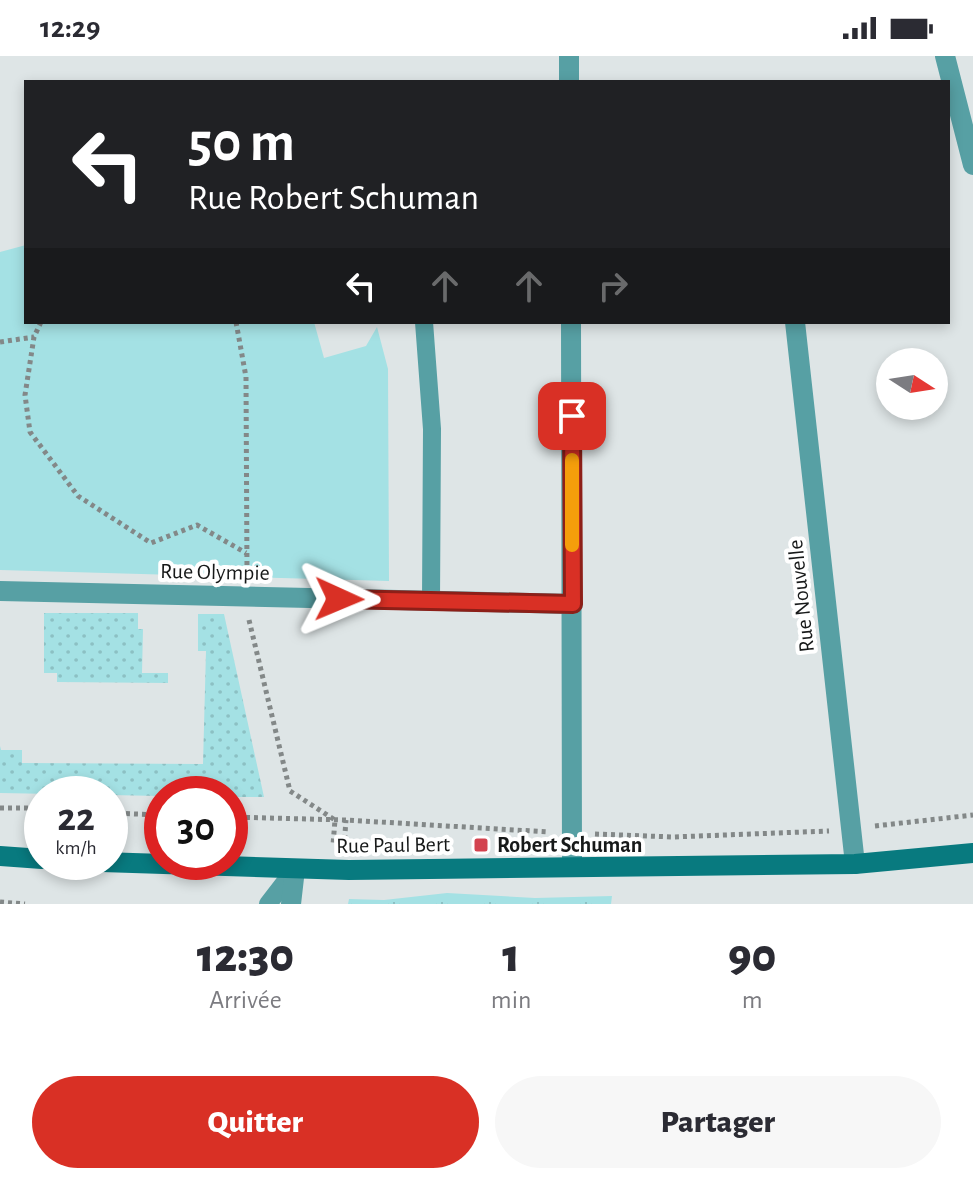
<!DOCTYPE html>
<html lang="fr">
<head>
<meta charset="utf-8">
<style>
	body { margin:0; font-family:"Alegreya Sans",sans-serif; background:#f7f7f7; color:#2b2b33; height:100vh; display:flex; flex-direction:column; font-size:30px; white-space:nowrap }
	* { box-sizing:border-box; margin:0 }
	p { font-size:26px; color:#7c7c81 }
	.icon { flex:none; width:44px; height:44px; fill:none; stroke:currentColor; stroke-width:2; stroke-linecap:round; stroke-linejoin:round }
	.map { position:relative; height:848px; overflow:hidden }
	.details { display:flex; flex-direction:column; background:#fff; flex:1 }
	.details>* { flex:none }
	.hud { position:absolute; left:24px; top:24px; width:926px; height:244px; border-radius:0px; box-shadow:0 4px 12px #0003; background:#202124; color:#fff; overflow:hidden }
	.needle { width:52px; rotate:102deg }
	.buttons { position:absolute; left:876px; top:292px; display:grid; gap:16px }
	.buttons a { display:grid; place-items:center; width:72px; height:72px; border-radius:50%; background:#fff; box-shadow:0 4px 12px #0003; font-size:40px }
	.speed { position:absolute; left:24px; top:720px; display:flex; gap:16px; font-size:40px; font-weight:700; text-align:center }
	.speed>* { display:grid; place-content:center; width:104px; height:104px; border-radius:50%; background:#fff; box-shadow:0 4px 12px #0003; line-height:1 }
	.speed small { font-size:20px; font-weight:400 }
	.speed .limit { border:12px solid #d22; background:#fff; color:#111 }
	.pin { position:absolute; display:grid; place-items:center; width:68px; height:68px; color:#fff; margin:-34px; border-radius:16px; box-shadow:0 4px 12px #0006 }
	.me { position:absolute; width:88px; margin:-44px; rotate:91deg; stroke-linejoin:round; filter:drop-shadow(0 0 6px #0008) }
	.turn { display:flex; align-items:center; gap:28px; height:168px; padding:0 32px; font-size:36px }
	.turn .icon { width:104px; height:104px; stroke-width:2.5 }
	.turn b { display:block; font-size:56px; line-height:68px }
	.lanes { display:flex; align-items:center; height:76px; padding:0 32px; background:#0003; justify-content:center; gap:40px; direction:ltr }
	.lanes .off { opacity:.35 }
	.eta { display:flex; justify-content:space-evenly; align-items:center; height:136px; text-align:center }
	.eta b { font-size:48px; font-weight:800; line-height:56px }
	.button { display:flex; gap:16px; margin-top:auto; padding:16px 32px }
	.button a { flex:1; height:92px; border-radius:48px; background:#d93025; color:#fff; font-size:32px; font-weight:800; line-height:92px; text-align:center }
	.button a+a { background:#f7f7f7; color:#2b2b33 }
	.status { display:flex; justify-content:space-between; align-items:center; height:56px; padding:0 40px; background:#fff; direction:ltr }
	.status svg { height:22px; fill:currentColor }
	.map>svg:first-child { display:block }
</style>
</head>
<body>
<div class="status"><b>12:29</b><svg viewBox="0 0 49 12"><path d="M0 12V9h3v3zM5 12V6h3v6zM10 12V3h3v9zM15 12V0h3v12zM26 1h20v11H26zM47 4h2v5h-2z"/></svg></div>
<div class="map">
<svg width="973" height="848" viewBox="0 0 973 848">
	<defs>
		<pattern id="grass-tufts" width="24" height="20" patternUnits="userSpaceOnUse" patternTransform="scale(2)"><rect width="24" height="20" fill="#a4e1e4"/><path d="M3 7l-1-3M5 7V3M7 7l1-3M15 17l-1-3M17 17v-4M19 17l1-3" fill="none" stroke="#8cc0c3"/></pattern>
		<pattern id="garden-dots" width="8" height="8" patternUnits="userSpaceOnUse" patternTransform="scale(2)"><rect width="8" height="8" fill="#a4e1e4"/><path d="M2 2h.1M6 6h.1" fill="none" stroke="#8cc0c3" stroke-width="1.8" stroke-linecap="round"/></pattern>
	</defs>
	<rect width="100%" height="100%" fill="#dee5e6"/>
	<polygon fill="url(#grass-tufts)" points="447,837 535,842 612,840 611,848 348,848 349,843 384,844"/>
	<polygon fill="#a4e1e4" points="26,189 26,266 314,266 324,302 366,290 377,271 388,313 389,525 0,514 0,196"/>
	<g fill="url(#garden-dots)">
		<polygon points="44,557 138,557 138,573 143,573 142,617 168,617 168,627 57,626 57,617 44,617"/>
		<polygon points="198,558 224,558 264,741 230,741 230,738 162,738 162,740 0,737 0,690 1,694 22,694 22,707 203,708 206,595 198,595"/>
	</g>
	<g fill="none" stroke-linecap="round" stroke-linejoin="round">
		<g stroke="#838888" stroke-width="5" stroke-dasharray="4 4" stroke-linecap="butt">
			<polyline points="41,266 34,281 25,339 30,376 78,440 151,487 197,469 246,497"/>
			<polyline points="236,266 246,321 247,518"/>
			<polyline points="0,286 34,281"/>
			<polyline points="249,564 290,735 335,764 333,789"/>
			<polyline points="0,752 42,752"/>
			<polyline points="110,757 162,759"/>
			<polyline points="230,761 346,764 549,776"/>
			<polyline points="875,770 973,759"/>
			<polyline points="595,778 673,781 829,775"/>
			<polyline points="344,791 346,764"/>
			<polyline points="0,846 25,848"/>
		</g>
		<g stroke="#57a0a4" stroke-width="18">
			<polyline points="424,266 432,373 431,545"/>
			<polyline points="268,848 295,813"/>
		</g>
		<g stroke="#57a0a4" stroke-width="20">
			<polyline points="569,0 569,26"/>
			<polyline points="945,0 973,109"/>
			<polyline points="571,266 572,811"/>
			<polyline points="795,266 855,808"/>
			<polyline points="0,535 573,548"/>
			<polyline points="291,848 295,813"/>
		</g>
		<g stroke="#087a7f" stroke-width="20">
			<polyline points="0,800 42,803"/>
			<polyline points="102,806 349,814 855,808 973,797"/>
		</g>
	</g>
	<g fill="none" stroke-linecap="round" stroke-linejoin="round">
		<defs>
			<polyline id="route" points="339,543 573,548 572,360"/>
		</defs>
		<use href="#route" stroke="#8d1f18" stroke-width="20"/>
		<use href="#route" stroke="#d93025" stroke-width="14"/>
		<polyline stroke="#f59e0b" stroke-width="14" points="572,404 572,489"/>
	</g>
	<rect fill="#d3434f" stroke="#fff" stroke-width="3" x="473" y="781" width="16" height="16" rx="4"/>
	<g text-anchor="middle" dominant-baseline="central" stroke-width="8" stroke-linejoin="round" paint-order="stroke">
		<g font-size="22" fill="#171919" stroke="#fff">
			<text transform="translate(215 516) rotate(1)">Rue Olympie</text>
			<text transform="translate(801 540) rotate(-96)">Rue Nouvelle</text>
			<text transform="translate(393 789) rotate(-1)">Rue Paul Bert</text>
		</g>
		<g font-size="22" font-weight="bold" fill="#171919" stroke="#fff" text-anchor="start">
			<text x="497" y="789">Robert Schuman</text>
		</g>
	</g>
</svg>
<div class="buttons">
<a><svg class="needle" viewBox="-14 -14 28 28"><path d="M0-13l5 13h-10z" fill="#e53935"/><path d="M0 13l5-13h-10z" fill="#7c7c81"/></svg></a>
</div>
<div class="speed"><div>22<small>km/h</small></div><div class="limit">30</div></div>
<div class="pin" style="left:572px;top:360px;background:#d93025"><svg class="icon" aria-label="arrive" viewBox="0 0 24 24"><path d="M6 21V4h12l-3 4 3 4H6"/></svg></div>
<svg class="me" style="left:339px;top:543px" viewBox="-20 -20 40 40"><path d="M0-17L14 15 0 8-14 15z" fill="#d93025" stroke="#fff" stroke-width="4"/></svg>
<div class="hud">
<div class="turn"><svg class="icon" aria-label="left" viewBox="0 0 24 24"><path d="M17 20v-9H6M10 6l-5 5 5 5"/></svg><div><b>50 m</b>Rue Robert Schuman</div></div>
<div class="lanes"><svg class="icon" aria-label="left" viewBox="0 0 24 24"><path d="M17 20v-9H6M10 6l-5 5 5 5"/></svg><svg class="icon off" aria-label="ahead" viewBox="0 0 24 24"><path d="M12 20V5M6 11l6-6 6 6"/></svg><svg class="icon off" aria-label="ahead" viewBox="0 0 24 24"><path d="M12 20V5M6 11l6-6 6 6"/></svg><svg class="icon off" aria-label="right" viewBox="0 0 24 24"><path d="M7 20v-9h11M14 6l5 5-5 5"/></svg></div>
</div>
</div>
<section class="details">
<div class="eta">
<div><b>12:30</b><p>Arrivée</p></div>
<div><b>1</b><p>min</p></div>
<div><b>90</b><p>m</p></div>
</div>
<div class="button"><a>Quitter</a><a>Partager</a></div>
</section>
</body>
</html>
